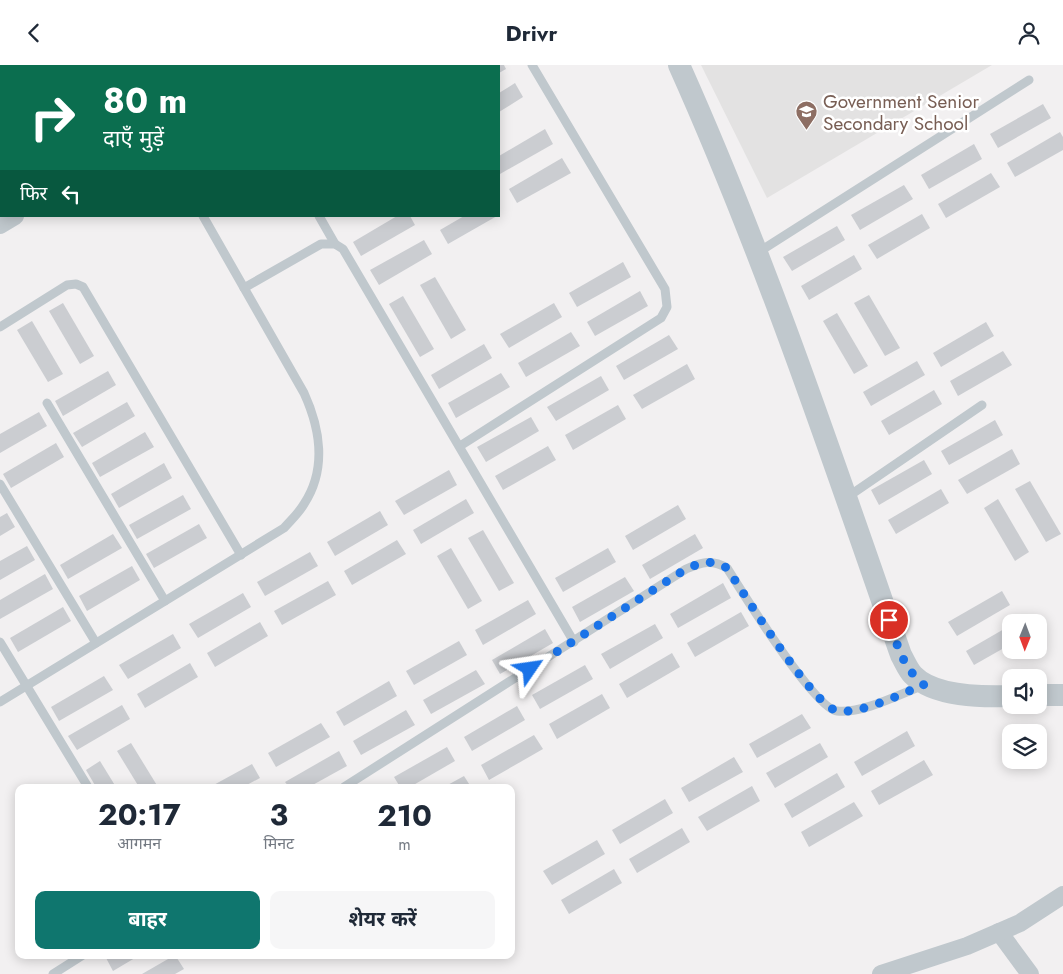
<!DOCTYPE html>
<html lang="hi">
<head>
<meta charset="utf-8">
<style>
	body { margin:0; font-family:Jost,"Noto Sans Devanagari",sans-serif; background:#f6f6f7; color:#1f2937; height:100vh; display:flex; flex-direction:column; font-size:19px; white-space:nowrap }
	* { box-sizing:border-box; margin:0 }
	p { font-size:16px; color:#747a83 }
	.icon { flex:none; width:28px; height:28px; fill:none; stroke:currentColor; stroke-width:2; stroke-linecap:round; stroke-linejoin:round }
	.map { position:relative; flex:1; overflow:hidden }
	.side { position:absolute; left:15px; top:719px; width:500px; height:175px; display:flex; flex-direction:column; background:#fff; border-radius:10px; box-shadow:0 2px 12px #0003 }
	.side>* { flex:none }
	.top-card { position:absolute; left:0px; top:0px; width:500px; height:152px; box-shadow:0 2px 12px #0003; background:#0b6e4f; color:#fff; overflow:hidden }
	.needle { width:32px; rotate:181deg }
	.controls { position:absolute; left:1002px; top:549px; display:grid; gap:10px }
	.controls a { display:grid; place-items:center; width:45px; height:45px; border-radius:10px; background:#fff; box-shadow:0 2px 12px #0003; font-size:25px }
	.pin { position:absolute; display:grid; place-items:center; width:42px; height:42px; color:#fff; margin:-21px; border:2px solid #fff; border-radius:50%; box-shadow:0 1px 5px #0007 }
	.me { position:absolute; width:55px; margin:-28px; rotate:58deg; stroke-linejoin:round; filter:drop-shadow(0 0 4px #0008) }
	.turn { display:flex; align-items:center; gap:18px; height:105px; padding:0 20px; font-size:22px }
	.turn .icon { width:65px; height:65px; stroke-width:2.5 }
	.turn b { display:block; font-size:35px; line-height:42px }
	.then { display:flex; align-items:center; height:48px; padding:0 20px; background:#0003; gap:10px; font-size:19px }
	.eta { display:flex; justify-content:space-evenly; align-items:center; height:85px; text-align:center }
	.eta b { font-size:30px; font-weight:700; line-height:35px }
	.action { display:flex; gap:10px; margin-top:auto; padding:10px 20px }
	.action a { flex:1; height:58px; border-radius:10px; background:#0f766e; color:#fff; font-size:20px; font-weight:700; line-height:58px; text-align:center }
	.action a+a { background:#f6f6f7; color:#1f2937 }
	header { display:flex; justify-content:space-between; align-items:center; height:65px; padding:0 20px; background:#fff; font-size:22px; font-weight:700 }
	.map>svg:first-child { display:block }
</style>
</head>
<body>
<header><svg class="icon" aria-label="back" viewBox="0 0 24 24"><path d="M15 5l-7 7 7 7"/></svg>Drivr<svg class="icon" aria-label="person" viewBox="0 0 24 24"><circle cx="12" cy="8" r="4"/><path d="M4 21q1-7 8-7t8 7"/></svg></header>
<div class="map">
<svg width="1063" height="909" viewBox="0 0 1063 909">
	<rect width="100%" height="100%" fill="#f2f0f1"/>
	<polygon fill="#e3e2e2" points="701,0 992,0 767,133"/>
	<g fill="#cbcdd1">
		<polygon points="499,0 504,0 506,4 499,8"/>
		<polygon points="515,18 523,32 499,47 499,28"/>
		<polygon points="1043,39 1051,53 998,83 990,69"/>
		<polygon points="545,64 553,79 500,109 499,91"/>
		<polygon points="1060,67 1063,72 1063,85 1015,112 1007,98"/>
		<polygon points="974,79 982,94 929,124 921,110"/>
		<polygon points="562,93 571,108 517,138 509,124"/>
		<polygon points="991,108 1000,122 946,153 938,139"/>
		<polygon points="904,120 913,134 860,165 851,150"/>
		<polygon points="922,149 930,163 877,194 868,180"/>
		<polygon points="397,151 410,151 415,160 361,191 353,177"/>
		<polygon points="464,151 497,151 448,179 440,165"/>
		<polygon points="837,161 845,175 792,206 783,192"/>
		<polygon points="424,175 432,189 379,220 370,205"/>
		<polygon points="854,190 862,204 809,235 801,221"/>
		<polygon points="623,197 631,212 577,242 569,228"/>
		<polygon points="435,212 466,265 451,274 420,220"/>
		<polygon points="640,226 648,241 595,271 587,257"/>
		<polygon points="869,230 900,283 885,291 854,238"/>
		<polygon points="403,231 434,284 420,292 389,239"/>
		<polygon points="63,238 94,291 80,299 49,246"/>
		<polygon points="554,238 562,252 509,283 500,269"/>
		<polygon points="837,248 868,301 854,309 823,256"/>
		<polygon points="32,256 63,309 48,317 17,265"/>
		<polygon points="986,257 994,271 941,302 933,288"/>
		<polygon points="571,267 580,281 526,312 518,298"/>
		<polygon points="669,270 678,284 624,315 616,301"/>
		<polygon points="484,279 492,293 439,324 431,310"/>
		<polygon points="1003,286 1012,300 958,331 950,316"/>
		<polygon points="917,296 925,310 871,341 863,327"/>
		<polygon points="687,299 695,314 642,344 633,330"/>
		<polygon points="108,306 116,320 63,351 55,336"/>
		<polygon points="501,308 510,322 456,353 448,338"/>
		<polygon points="601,311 609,325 556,356 547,342"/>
		<polygon points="934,325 942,339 889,370 881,356"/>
		<polygon points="127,337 135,351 82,382 73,368"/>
		<polygon points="618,340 626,354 573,385 565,370"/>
		<polygon points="39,347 47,361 0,388 0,369"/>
		<polygon points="531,352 539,366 486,397 477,382"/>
		<polygon points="995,355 1003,370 949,400 941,386"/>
		<polygon points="145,367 154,382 100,412 92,398"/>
		<polygon points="56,378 64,392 11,423 3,409"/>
		<polygon points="548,381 556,395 503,425 495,411"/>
		<polygon points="1012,384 1020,399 967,429 958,415"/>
		<polygon points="924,395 932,409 879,440 871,425"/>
		<polygon points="164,398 172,413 119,443 111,429"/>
		<polygon points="449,405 457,420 404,450 395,436"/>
		<polygon points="1030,416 1061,469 1046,477 1015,424"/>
		<polygon points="941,424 949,438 896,469 888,455"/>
		<polygon points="183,430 191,444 137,474 129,460"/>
		<polygon points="466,434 474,448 421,479 413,465"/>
		<polygon points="998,434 1029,487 1015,496 984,443"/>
		<polygon points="678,440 686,454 633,485 625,471"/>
		<polygon points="380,446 388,460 335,491 327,477"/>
		<polygon points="7,448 15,462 0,471 0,452"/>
		<polygon points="199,459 207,473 154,503 146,489"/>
		<polygon points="483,465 514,518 499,526 468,473"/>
		<polygon points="113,469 122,483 68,514 60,500"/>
		<polygon points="695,469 703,483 650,514 642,500"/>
		<polygon points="397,475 406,489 352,520 344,506"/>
		<polygon points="27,481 35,495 0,515 0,496"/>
		<polygon points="451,483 482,536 468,544 437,491"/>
		<polygon points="608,483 616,497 563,527 555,513"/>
		<polygon points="310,487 318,501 265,531 257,517"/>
		<polygon points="132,501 140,515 87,546 79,531"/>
		<polygon points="45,509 53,524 0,554 0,535"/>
		<polygon points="625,512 634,526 580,557 572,542"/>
		<polygon points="328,516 336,530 282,560 274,546"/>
		<polygon points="723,518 731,533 678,563 670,549"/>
		<polygon points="1002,526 1010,540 957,571 948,557"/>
		<polygon points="243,528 251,542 198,573 189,559"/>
		<polygon points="528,535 536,549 483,580 475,565"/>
		<polygon points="63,542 71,556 18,587 10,573"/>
		<polygon points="741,547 749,561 695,592 687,578"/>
		<polygon points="260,557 268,571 215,602 207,588"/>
		<polygon points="655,559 663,573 610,604 601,589"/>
		<polygon points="1011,560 1011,579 974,600 966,586"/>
		<polygon points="545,564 553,578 500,609 492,595"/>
		<polygon points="173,569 181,583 128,614 119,600"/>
		<polygon points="459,576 467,590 414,620 406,606"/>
		<polygon points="672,588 680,602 627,633 619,619"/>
		<polygon points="190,598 198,612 145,643 137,629"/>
		<polygon points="585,600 593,614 540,644 532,630"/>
		<polygon points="476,605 485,619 431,649 423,635"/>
		<polygon points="104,611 113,625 59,656 51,642"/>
		<polygon points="389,616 397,631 344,661 336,647"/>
		<polygon points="602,629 610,643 557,674 549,659"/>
		<polygon points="122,640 130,654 77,685 68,671"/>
		<polygon points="517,641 525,655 472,686 464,672"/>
		<polygon points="406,645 415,660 361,690 353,676"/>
		<polygon points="802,649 811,663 757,693 749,679"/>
		<polygon points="321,658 330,672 276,702 268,688"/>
		<polygon points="907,666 915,681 862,711 854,697"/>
		<polygon points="534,670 543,684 489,715 481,700"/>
		<polygon points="131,678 158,722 139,722 117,686"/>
		<polygon points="820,678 828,692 775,723 766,708"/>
		<polygon points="447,682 455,696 410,722 400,722 394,712"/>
		<polygon points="339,686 347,701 309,722 289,722 285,717"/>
		<polygon points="734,692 743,707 689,737 681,723"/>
		<polygon points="924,695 933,710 879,740 871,726"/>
		<polygon points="100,696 116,722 96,722 86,705"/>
		<polygon points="252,699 260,713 243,722 210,722"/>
		<polygon points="837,708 845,722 792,753 784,739"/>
		<polygon points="464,711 471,722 444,722"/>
		<polygon points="752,721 760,736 707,766 698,752"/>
		<polygon points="665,734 673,748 620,779 612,765"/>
		<polygon points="854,737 863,751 809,782 801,767"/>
		<polygon points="682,763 690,777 637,808 629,794"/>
		<polygon points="597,775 605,789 552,820 543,806"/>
		<polygon points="614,804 622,818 569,849 561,835"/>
		<polygon points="107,890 140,890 113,906 105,891"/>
		<polygon points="175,890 184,904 175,909 142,909"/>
	</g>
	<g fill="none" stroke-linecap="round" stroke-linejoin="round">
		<g stroke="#c0c8cd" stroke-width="9">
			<polyline points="117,0 118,1"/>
			<polyline points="401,1 403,0"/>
			<polyline points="319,151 335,179"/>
			<polyline points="757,188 1029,15"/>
			<polyline points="244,223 321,179 335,179 343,184 574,577"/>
			<polyline points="0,262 67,220 76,219 83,222 241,490"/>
			<polyline points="47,338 165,536"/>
			<polyline points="460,381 661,253 667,242 665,224 532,0"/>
			<polyline points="0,419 96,578"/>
			<polyline points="846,433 982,340"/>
			<polyline points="0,577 88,722"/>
			<path d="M0 637 284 463C291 455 299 448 304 439 327 404 320 363 304 328L203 151"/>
			<path d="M344 722 686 504C702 497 712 494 727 503 742 527 815 644 837 646 862 649 900 629 924 620"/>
			<polyline points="53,909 83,890"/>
		</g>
		<g stroke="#c0c8cd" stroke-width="18">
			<polyline points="232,1 233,0"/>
			<polyline points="0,160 15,151"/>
			<polyline points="999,867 1030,909"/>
			<polyline points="881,909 967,881 1020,858 1063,830"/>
		</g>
		<g stroke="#c0c8cd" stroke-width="22">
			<path d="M679 0C765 192 832 392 901 590 905 597 908 605 913 610 934 632 983 632 1011 631"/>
			<polyline points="1039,630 1063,630"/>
		</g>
	</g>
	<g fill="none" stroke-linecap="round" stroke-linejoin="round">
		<path stroke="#1a73e8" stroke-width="9" stroke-dasharray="0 16.2" d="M530 604 686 504C702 497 712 494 727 503 743 527 815 644 838 646 862 649 900 629 924 620 903 603 897 580 889 555"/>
	</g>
	<defs>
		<symbol id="school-pin" viewBox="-11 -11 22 30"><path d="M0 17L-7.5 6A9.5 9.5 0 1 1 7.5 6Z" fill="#8d6e63" stroke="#fff"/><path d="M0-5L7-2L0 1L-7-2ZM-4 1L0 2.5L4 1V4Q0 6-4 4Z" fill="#fff"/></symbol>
	</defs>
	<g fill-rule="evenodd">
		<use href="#school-pin" x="794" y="34" width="25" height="34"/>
	</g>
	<g text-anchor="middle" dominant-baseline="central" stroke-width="5" stroke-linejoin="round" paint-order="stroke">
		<g font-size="19" fill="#785e54" stroke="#fff" text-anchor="start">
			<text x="823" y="36">Government Senior<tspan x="823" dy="22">Secondary School</tspan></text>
		</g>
	</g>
</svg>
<div class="controls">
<a><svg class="needle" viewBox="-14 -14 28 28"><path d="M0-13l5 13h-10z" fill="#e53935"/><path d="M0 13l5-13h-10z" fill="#747a83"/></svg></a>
<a><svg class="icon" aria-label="sound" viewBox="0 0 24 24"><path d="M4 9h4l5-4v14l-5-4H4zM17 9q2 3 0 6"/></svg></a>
<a><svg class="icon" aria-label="layers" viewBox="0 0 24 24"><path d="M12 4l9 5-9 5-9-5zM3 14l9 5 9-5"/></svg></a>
</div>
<div class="pin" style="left:889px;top:555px;background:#d93025"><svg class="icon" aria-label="arrive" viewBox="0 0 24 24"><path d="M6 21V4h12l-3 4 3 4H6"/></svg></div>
<svg class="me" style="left:530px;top:604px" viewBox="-20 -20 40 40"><path d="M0-17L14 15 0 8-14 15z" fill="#1a73e8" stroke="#fff" stroke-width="4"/></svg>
<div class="top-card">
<div class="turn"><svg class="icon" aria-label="right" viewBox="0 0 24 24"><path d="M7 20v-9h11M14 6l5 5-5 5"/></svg><div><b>80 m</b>दाएँ मुड़ें</div></div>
<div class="then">फिर<svg class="icon" aria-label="left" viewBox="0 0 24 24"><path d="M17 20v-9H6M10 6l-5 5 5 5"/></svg></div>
</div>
<section class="side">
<div class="eta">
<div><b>20:17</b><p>आगमन</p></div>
<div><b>3</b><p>मिनट</p></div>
<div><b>210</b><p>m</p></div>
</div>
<div class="action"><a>बाहर</a><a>शेयर करें</a></div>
</section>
</div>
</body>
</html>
